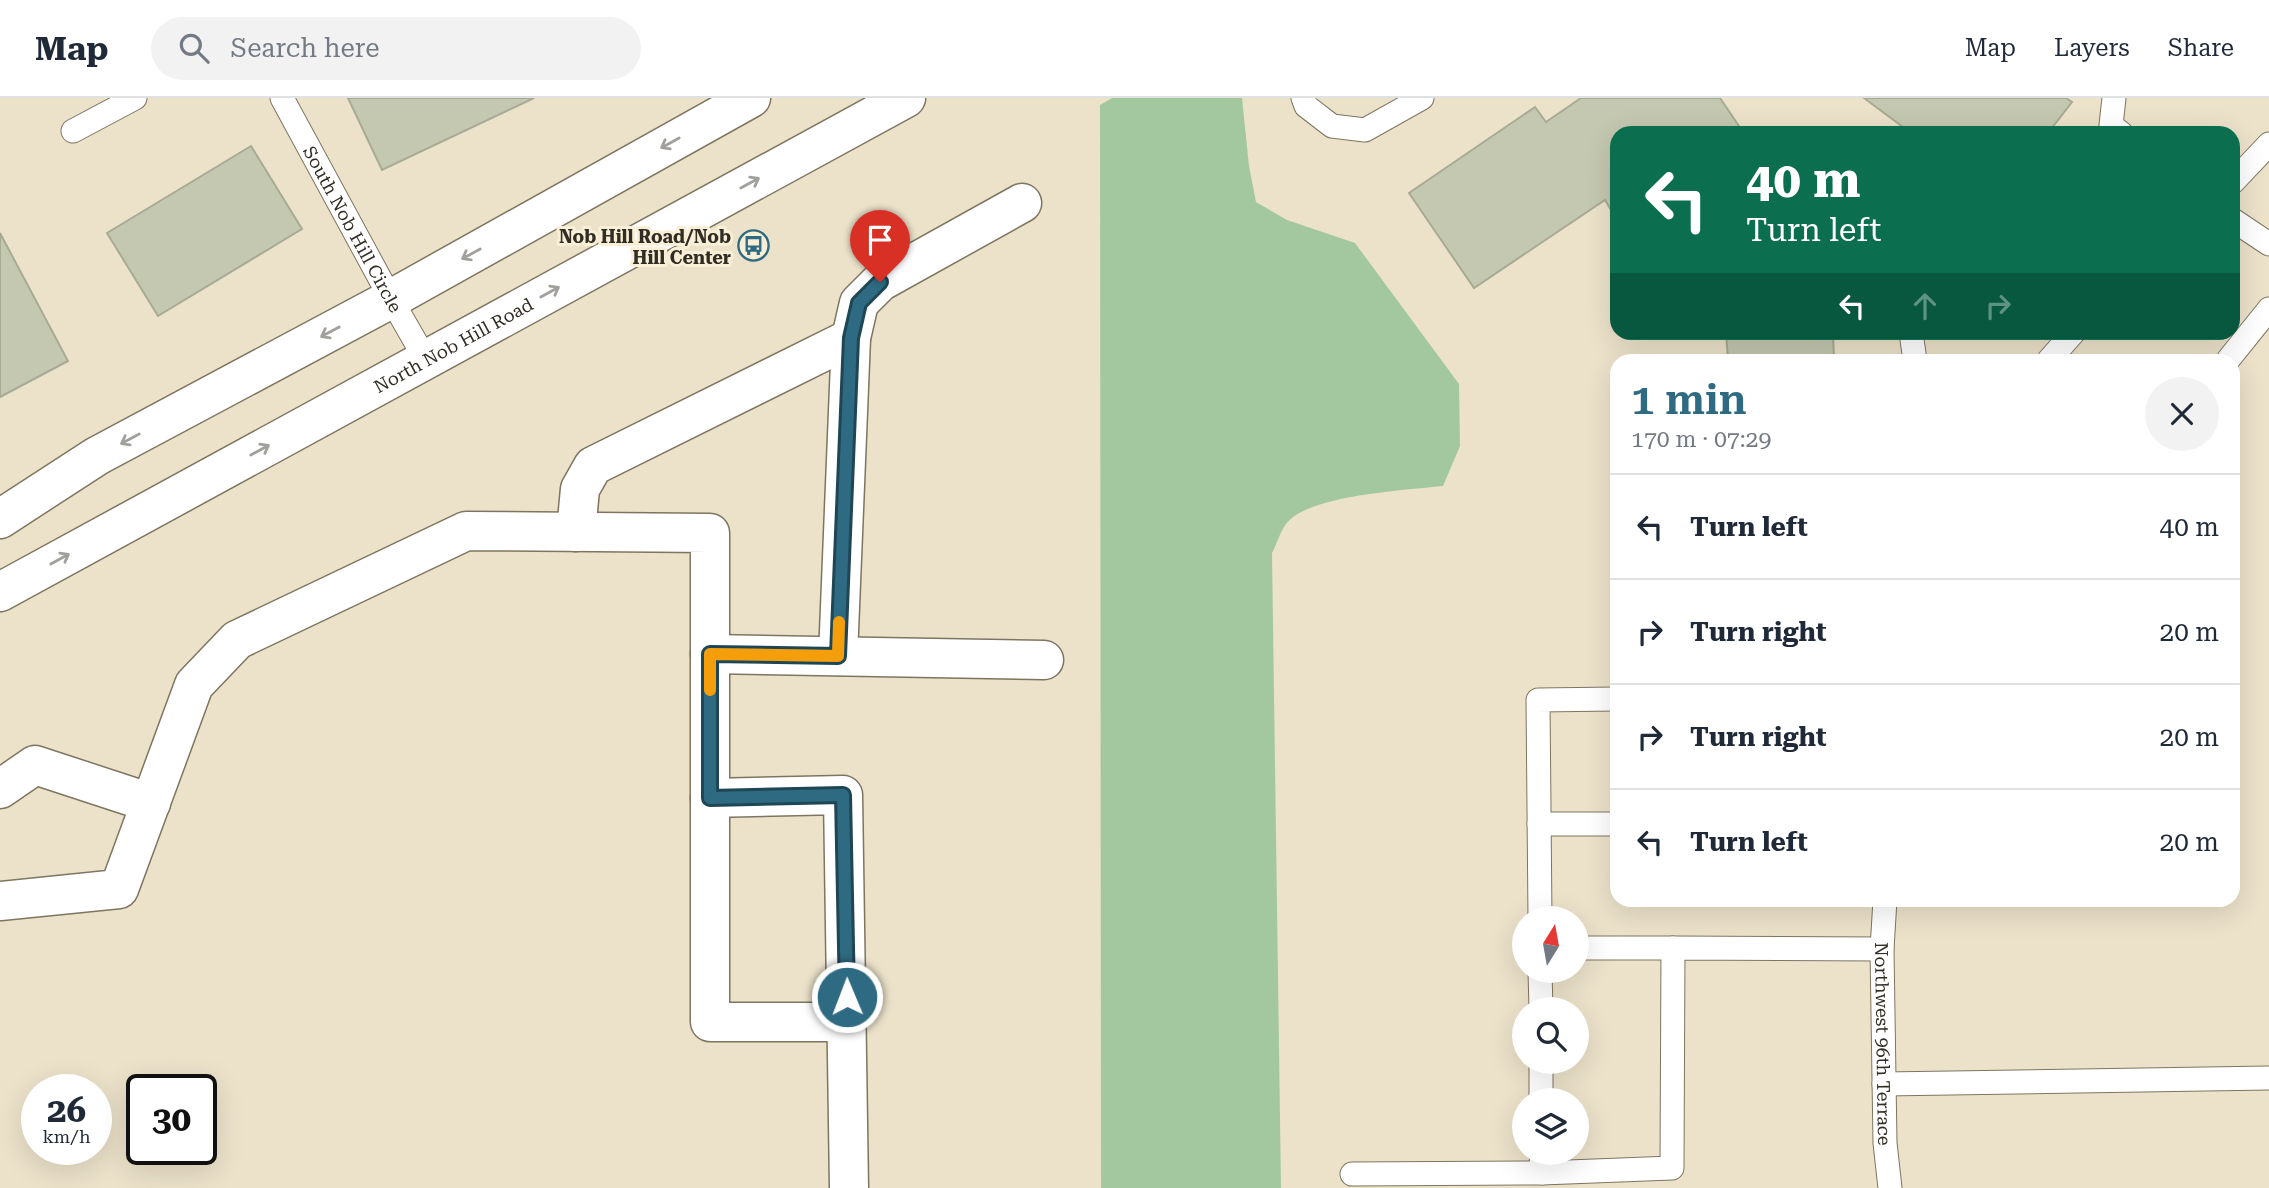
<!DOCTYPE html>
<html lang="en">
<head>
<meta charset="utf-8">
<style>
	body { margin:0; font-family:"Roboto Serif",serif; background:#f2f2f3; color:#1f2937; height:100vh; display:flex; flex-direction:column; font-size:26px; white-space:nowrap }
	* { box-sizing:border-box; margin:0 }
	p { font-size:23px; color:#747a83 }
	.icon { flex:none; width:38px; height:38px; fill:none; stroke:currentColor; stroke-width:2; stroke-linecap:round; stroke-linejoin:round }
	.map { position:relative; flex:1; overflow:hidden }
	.details { position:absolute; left:1610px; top:256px; width:630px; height:553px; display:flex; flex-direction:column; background:#fff; border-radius:21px; box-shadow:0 7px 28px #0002 }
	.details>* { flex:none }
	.top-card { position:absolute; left:1610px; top:28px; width:630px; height:214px; border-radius:21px; box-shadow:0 7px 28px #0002; background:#0b6e4f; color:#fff; overflow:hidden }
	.needle { width:46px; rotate:11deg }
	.fabs { position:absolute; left:1512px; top:808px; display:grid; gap:14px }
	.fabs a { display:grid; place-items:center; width:77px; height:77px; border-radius:50%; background:#fff; box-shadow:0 7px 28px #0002; font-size:35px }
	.speed { position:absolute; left:21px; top:976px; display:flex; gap:14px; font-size:35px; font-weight:700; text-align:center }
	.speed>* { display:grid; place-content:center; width:91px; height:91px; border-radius:50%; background:#fff; box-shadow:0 7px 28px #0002; line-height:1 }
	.speed small { font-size:18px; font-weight:400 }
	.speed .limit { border:4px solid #111; border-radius:10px; background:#fff; color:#111 }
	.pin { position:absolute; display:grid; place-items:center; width:60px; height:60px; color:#fff; margin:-72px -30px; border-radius:50% 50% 50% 0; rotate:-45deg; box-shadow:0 0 7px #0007 }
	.pin .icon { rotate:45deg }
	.me { position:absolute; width:77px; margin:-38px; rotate:359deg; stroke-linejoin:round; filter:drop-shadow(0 0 5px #0008) }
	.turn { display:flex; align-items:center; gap:24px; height:147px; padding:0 21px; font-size:32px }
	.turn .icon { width:91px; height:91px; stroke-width:2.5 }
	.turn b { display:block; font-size:49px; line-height:60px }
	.lanes { display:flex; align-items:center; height:66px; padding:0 21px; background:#0003; justify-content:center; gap:35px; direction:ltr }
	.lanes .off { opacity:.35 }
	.round { display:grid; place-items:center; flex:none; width:74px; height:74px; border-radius:37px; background:#f2f2f3 }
	.head { display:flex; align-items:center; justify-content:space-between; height:119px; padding:0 21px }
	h1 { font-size:42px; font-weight:600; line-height:52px; color:#2e6b82 }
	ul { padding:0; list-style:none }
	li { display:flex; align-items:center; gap:21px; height:105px; padding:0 21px; border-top:2px solid #e0e1e3 }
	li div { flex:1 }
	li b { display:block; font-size:26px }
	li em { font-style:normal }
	header { display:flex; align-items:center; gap:42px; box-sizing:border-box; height:98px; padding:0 35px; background:#fff; border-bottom:2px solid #e0e1e3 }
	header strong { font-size:33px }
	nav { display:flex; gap:38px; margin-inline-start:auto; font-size:24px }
	.search { width:490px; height:63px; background:#f2f2f3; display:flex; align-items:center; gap:18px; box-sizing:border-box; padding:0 24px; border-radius:38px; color:#747a83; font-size:26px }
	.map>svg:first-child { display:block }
</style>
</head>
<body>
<header>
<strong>Map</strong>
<div class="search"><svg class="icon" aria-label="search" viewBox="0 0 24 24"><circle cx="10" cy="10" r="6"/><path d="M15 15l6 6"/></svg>Search here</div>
<nav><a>Map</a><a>Layers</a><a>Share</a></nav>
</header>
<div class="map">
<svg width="2269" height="1090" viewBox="0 0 2269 1090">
	<rect width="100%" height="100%" fill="#ece2ca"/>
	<path fill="#a3c8a0" d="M1112 0H1242L1249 68 1256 104 1287 122 1355 145 1459 286 1460 348 1443 388C1408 392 1307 397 1286 426 1280 434 1277 446 1272 455L1281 1090H1101L1100 7Z"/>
	<g fill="#c4c8b0" stroke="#a7ab93" stroke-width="2">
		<polygon points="348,0 534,0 382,72"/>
		<polygon points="1581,0 1720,0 1741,31 1735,35 1617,35 1617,115 1614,117 1605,102 1474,190 1409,95 1535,9 1546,24"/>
		<polygon points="1864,0 2066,0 2072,4 2048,35 1911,35"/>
		<polygon points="251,48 302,131 158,218 107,135"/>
		<polygon points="0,135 68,263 0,299"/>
		<polygon points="1726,234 1833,234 1834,262 1728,262"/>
	</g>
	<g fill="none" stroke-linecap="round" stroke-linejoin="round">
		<defs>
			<g id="lane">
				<path id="s1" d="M282 0 391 201 426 262"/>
				<polyline points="1303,0 1306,8 1332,28 1365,32 1422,0"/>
				<polyline points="2114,0 2111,27 2121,35"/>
				<polyline points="73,33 135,0"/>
				<polyline points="2233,84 2269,46"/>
				<polyline points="2233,122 2269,146"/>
				<polyline points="1914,234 1912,242 1915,262"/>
				<polyline points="2049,262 2074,234"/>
				<polyline points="2228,262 2269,211"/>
				<polyline points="1539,726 1617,726"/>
				<path id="s2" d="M1885 802 1882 851 1885 1045 1890 1090"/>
				<polyline points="1540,821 1538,602 1617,601"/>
				<polyline points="1577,850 1673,850"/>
				<polyline points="1540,873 1541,912"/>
				<polyline points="1541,964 1541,1003"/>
				<polyline points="1884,986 2269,980"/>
				<polyline points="1541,1055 1542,1075 1672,1070 1673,850 1882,851"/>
				<polyline points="1352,1076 1542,1075"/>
			</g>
			<g id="street">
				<polyline points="576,434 580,391 593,368 851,240"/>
				<polyline points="710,556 1044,562"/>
				<polyline points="838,558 851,240 859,205 880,184 1022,105"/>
				<polyline points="0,691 35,667 151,705"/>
				<polyline points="710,700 843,697 849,1090"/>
				<polyline points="0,803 119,791 194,587 237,542 466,433 710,435 710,924 847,924"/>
			</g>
			<g id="secondary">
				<polyline points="0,421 97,358 391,201 751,0"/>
				<path id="s3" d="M0 494 906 0"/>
			</g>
		</defs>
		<use href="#lane" stroke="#7e7560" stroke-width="25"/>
		<use href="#street" stroke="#7e7560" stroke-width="41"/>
		<use href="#secondary" stroke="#7e7560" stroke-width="41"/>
		<use href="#lane" stroke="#fff" stroke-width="23"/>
		<use href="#street" stroke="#fff" stroke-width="38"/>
		<use href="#secondary" stroke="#fff" stroke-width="38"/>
	</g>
	<defs><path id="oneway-shaft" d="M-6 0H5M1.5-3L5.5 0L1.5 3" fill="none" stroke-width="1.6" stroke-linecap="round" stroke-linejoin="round" transform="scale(1.75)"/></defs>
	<g stroke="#a2a09c">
		<use href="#oneway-shaft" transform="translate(670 45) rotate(151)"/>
		<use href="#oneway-shaft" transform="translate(750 85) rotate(-29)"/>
		<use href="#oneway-shaft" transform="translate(471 156) rotate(151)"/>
		<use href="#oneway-shaft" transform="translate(550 194) rotate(-29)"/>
		<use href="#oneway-shaft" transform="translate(330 234) rotate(152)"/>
		<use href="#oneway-shaft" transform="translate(130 341) rotate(152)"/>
		<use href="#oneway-shaft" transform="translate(260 352) rotate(-29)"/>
		<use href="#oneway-shaft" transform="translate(60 461) rotate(-29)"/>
	</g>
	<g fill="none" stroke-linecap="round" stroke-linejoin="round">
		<defs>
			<polyline id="route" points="847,899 843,697 710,700 710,556 838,558 851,240 859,205 880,184"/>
		</defs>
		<use href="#route" stroke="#1e4654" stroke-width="18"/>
		<use href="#route" stroke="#2e6b82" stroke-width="12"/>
		<polyline stroke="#f59e0b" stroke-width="12" points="710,592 710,556 838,558 839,524"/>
	</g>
	<defs>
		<symbol id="bus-ring" viewBox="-11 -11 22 22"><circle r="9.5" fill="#f9efd7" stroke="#2e6b82" stroke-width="1.5"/><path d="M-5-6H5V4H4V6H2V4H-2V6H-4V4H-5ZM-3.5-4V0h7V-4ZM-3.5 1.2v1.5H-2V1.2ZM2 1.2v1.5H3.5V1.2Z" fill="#2e6b82"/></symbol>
	</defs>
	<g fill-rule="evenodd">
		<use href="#bus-ring" x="736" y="130" width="35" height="35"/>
	</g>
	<g text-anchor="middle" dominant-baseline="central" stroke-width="6" stroke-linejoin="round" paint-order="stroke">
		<g font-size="18" fill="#312d24" stroke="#f9efd7">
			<text stroke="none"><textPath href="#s1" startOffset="149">South Nob Hill Circle</textPath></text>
			<text stroke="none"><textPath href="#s3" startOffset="516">North Nob Hill Road</textPath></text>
			<text stroke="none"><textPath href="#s2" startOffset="144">Northwest 96th Terrace</textPath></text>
		</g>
		<g font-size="18" font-weight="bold" fill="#312d24" stroke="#f9efd7" text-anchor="end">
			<text x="731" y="138">Nob Hill Road/Nob<tspan x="731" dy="21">Hill Center</tspan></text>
		</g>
	</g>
</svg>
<div class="fabs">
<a><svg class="needle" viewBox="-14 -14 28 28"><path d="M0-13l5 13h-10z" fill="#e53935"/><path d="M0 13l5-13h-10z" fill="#747a83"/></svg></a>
<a><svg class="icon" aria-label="search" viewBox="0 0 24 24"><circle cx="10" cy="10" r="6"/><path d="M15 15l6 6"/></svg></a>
<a><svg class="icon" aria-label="layers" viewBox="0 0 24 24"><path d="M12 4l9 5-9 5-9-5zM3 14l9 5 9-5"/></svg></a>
</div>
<div class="speed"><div>26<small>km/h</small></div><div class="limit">30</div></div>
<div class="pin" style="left:880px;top:184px;background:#d93025"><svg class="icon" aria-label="arrive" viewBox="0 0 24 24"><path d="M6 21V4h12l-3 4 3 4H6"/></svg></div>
<svg class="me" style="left:847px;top:899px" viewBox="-20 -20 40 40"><circle r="17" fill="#2e6b82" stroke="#fff" stroke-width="3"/><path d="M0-11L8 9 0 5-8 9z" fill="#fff"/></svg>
<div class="top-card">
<div class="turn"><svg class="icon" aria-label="left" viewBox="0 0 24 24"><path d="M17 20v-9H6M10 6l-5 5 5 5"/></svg><div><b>40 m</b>Turn left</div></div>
<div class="lanes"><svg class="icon" aria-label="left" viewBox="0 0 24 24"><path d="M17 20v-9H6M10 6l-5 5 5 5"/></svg><svg class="icon off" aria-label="ahead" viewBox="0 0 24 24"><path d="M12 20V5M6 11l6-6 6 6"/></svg><svg class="icon off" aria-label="right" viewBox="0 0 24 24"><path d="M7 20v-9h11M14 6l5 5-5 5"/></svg></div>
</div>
<section class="details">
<div class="head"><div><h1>1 min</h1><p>170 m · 07:29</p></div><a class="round"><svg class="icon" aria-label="close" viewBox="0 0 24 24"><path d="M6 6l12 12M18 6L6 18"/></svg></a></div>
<ul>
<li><svg class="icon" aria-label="left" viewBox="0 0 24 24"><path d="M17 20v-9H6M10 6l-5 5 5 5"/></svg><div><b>Turn left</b></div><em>40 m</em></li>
<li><svg class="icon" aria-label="right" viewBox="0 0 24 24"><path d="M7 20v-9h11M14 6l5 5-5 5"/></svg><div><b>Turn right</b></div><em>20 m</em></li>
<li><svg class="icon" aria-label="right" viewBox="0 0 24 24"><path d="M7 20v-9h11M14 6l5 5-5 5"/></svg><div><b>Turn right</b></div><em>20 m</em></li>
<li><svg class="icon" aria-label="left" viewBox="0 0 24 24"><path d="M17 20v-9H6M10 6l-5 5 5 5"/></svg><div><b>Turn left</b></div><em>20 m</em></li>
</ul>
</section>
</div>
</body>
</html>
